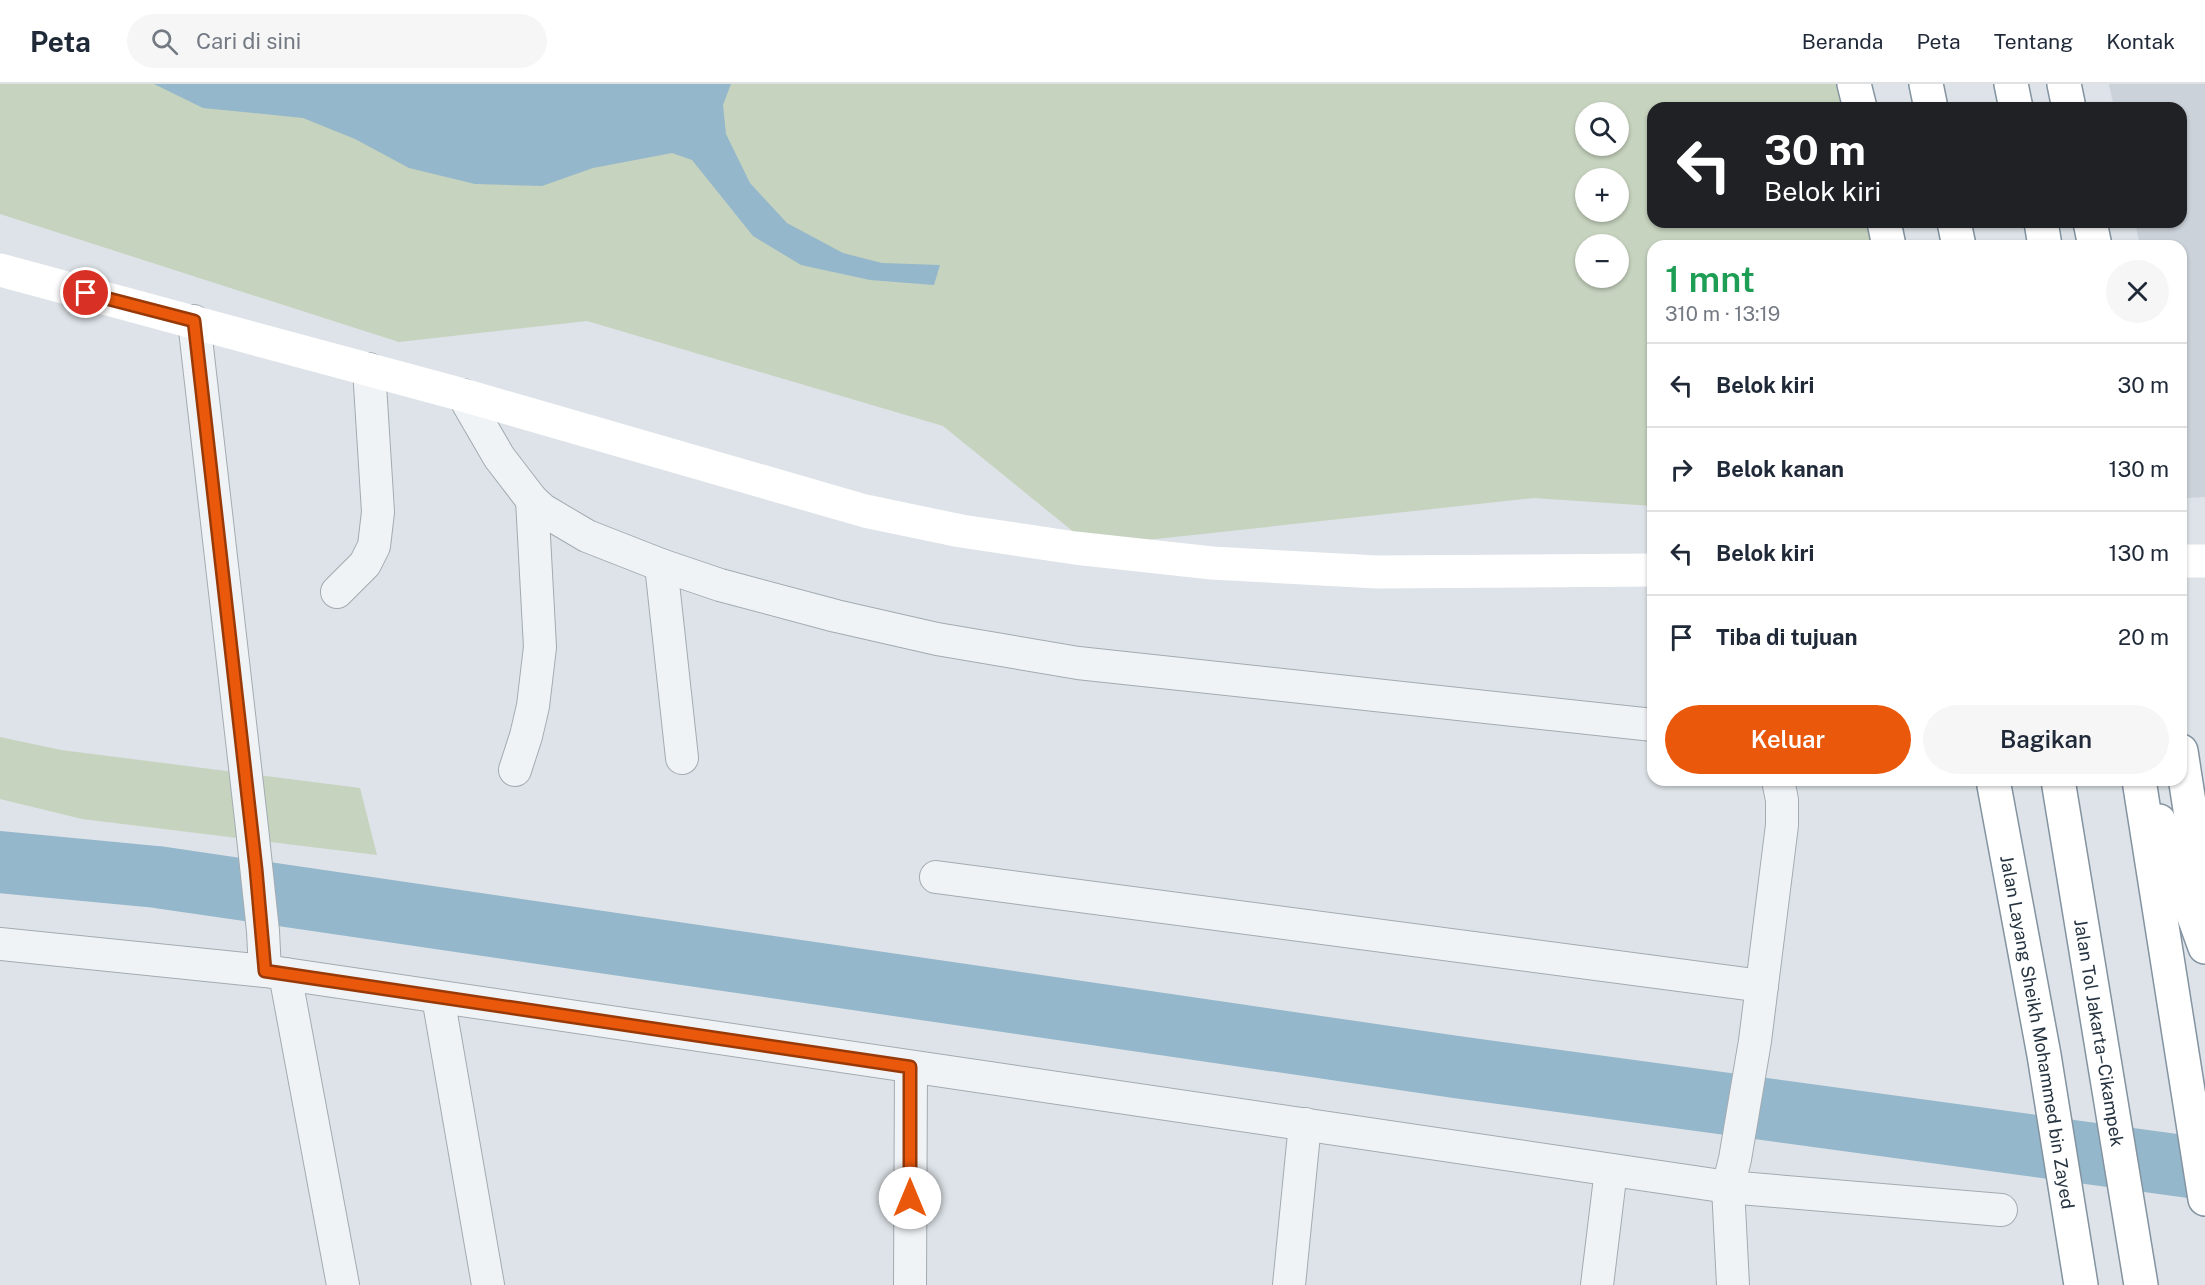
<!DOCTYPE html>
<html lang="id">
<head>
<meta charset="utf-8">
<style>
	body { margin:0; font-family:"Public Sans",sans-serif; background:#f6f6f7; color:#1f2937; height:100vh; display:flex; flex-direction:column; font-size:22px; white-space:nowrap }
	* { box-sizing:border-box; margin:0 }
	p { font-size:20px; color:#747a83 }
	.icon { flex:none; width:33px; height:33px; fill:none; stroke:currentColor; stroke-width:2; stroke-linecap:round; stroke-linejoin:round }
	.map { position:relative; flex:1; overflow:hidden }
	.side { position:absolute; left:1647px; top:156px; width:540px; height:546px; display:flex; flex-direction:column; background:#fff; border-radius:18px; box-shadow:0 2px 4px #0004 }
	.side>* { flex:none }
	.hud { position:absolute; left:1647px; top:18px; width:540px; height:126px; border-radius:18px; box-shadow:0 2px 4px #0004; background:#202124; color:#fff; overflow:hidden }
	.tools { position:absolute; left:1575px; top:18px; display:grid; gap:12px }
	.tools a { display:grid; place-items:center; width:54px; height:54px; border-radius:50%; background:#fff; box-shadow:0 2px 4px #0004; font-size:30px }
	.pin { position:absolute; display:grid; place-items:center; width:51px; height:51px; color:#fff; margin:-26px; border:3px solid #fff; border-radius:50%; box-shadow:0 2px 6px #0007 }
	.me { position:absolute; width:66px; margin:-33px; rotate:0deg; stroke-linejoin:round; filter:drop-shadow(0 0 4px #0008) }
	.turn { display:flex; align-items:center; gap:21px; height:126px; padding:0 18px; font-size:27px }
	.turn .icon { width:78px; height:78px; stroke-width:2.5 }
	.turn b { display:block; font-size:42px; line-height:51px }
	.round { display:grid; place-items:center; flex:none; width:63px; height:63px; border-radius:32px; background:#f6f6f7 }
	.overview { display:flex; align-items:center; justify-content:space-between; height:102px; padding:0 18px }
	h1 { font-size:36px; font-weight:600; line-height:45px; color:#1e9e55 }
	.button { display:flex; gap:12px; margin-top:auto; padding:12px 18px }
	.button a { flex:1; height:69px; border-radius:36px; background:#ea580c; color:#fff; font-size:24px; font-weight:600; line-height:69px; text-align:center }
	.button a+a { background:#f6f6f7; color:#1f2937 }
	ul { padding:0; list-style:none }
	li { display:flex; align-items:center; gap:18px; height:84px; padding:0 18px; border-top:2px solid #e0e1e3 }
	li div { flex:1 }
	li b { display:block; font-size:22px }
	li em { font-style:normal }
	header { display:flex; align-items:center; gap:36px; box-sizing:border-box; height:84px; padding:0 30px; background:#fff; border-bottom:2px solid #e0e1e3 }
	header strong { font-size:28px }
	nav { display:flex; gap:33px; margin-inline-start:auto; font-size:21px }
	.search { width:420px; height:54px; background:#f6f6f7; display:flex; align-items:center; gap:15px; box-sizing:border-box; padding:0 21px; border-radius:33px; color:#747a83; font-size:22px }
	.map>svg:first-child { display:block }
</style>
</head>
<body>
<header>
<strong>Peta</strong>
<div class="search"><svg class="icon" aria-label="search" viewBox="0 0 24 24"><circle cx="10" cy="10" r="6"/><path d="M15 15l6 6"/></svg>Cari di sini</div>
<nav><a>Beranda</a><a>Peta</a><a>Tentang</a><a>Kontak</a></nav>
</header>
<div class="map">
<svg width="2205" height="1201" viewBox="0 0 2205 1201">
	<rect width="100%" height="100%" fill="#dde3e8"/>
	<polygon fill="#cbd2da" points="2109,0 2205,0 2205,413 2187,414 2181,380 2181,162 2140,162 2135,138 2181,138 2181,24 2114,24"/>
	<g fill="#c6d3be" fill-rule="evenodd">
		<path d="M0 0H1866L1871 24H1653V138H1893L1898 162H1653V422L1534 414 1091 462 943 342 587 237 399 258 0 130ZM1586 28H1618V62H1586ZM1586 94H1618V128H1586ZM1586 160H1618V194H1586Z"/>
		<polygon points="0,653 61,666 360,704 377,771 82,735 0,715"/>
	</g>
	<polygon fill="#95b7cb" points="154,0 731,0 723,21 726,50 750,99 787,139 843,169 882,179 940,181 934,201 870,196 801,181 753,152 692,76 672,69 593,84 542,102 475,100 409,84 355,55 303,34 203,24"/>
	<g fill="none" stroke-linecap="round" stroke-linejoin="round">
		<polyline stroke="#95b7cb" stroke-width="62" points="0,778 157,793 1456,983 2205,1085"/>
		<defs>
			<g id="minor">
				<polyline points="194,237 252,744 263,847 265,887"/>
				<polyline points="463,311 499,373 532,416 543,426 587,452 661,481 720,501 836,532 937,555 1078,579 1653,641"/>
				<polyline points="661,481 682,674"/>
				<polyline points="337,508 365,480 374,462 378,428 369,285"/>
				<polyline points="515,686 526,652 533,622 540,563 532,416"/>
				<polyline points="936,793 1762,902"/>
				<polyline points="0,860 265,887 1728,1103 2001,1126"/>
				<polyline points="285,890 343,1201"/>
				<polyline points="438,913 488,1201"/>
				<polyline points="910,1201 911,983"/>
				<polyline points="1289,1201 1305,1040"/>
				<polyline points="1597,1201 1611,1086"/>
				<polyline points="1733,1201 1728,1103 1735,1075 1755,957 1782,741 1782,716 1778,696"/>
			</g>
			<g id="motorway">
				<polyline points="1854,0 1860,24"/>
				<polyline points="1926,0 1931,24"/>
				<polyline points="2011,0 2016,24"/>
				<polyline points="2064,0 2069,24"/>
				<polyline points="1884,138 1889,162"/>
				<polyline points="1954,138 1959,162"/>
				<polyline points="2041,138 2045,162"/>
				<polyline points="2090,138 2095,162"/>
				<polyline points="2181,667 2204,816"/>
				<path id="s1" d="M1993 696 2044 971 2081 1201"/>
				<path id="s2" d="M2058 696 2141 1201"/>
				<polyline points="2139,696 2205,1115"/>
				<polyline points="2159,737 2205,863"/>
			</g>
		</defs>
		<use href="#minor" stroke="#a2abb2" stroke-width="34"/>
		<use href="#motorway" stroke="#8393a0" stroke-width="36"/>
		<use href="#minor" stroke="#f0f3f6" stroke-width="32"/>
		<g stroke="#fff" stroke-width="33">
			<polyline points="0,186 463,311 865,427 961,447 1075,464 1212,479 1377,488 1653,486"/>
			<polyline points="2181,477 2205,477"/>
		</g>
		<use href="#motorway" stroke="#fff" stroke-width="33"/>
	</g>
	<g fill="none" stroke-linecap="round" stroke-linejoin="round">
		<defs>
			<polyline id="route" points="86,209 194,237 256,785 265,887 910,983 910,1114"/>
		</defs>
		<use href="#route" stroke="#983908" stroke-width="15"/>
		<use href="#route" stroke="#ea580c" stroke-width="10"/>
	</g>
	<g text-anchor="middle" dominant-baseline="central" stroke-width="6" stroke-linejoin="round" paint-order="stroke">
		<g font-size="18" fill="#253340" stroke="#edf2f6">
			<text stroke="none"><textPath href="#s1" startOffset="256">Jalan Layang Sheikh Mohammed bin Zayed</textPath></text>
			<text stroke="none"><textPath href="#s2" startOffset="256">Jalan Tol Jakarta–Cikampek</textPath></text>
		</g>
	</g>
</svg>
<div class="tools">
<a><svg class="icon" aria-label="search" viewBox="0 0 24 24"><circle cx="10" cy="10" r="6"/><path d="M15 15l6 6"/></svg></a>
<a>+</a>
<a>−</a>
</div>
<div class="pin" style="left:86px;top:209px;background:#d93025"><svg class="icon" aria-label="arrive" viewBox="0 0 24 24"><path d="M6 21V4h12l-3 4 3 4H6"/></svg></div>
<svg class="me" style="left:910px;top:1114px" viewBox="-20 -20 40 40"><circle r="19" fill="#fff"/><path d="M0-13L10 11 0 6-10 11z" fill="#ea580c"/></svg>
<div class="hud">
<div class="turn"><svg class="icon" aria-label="left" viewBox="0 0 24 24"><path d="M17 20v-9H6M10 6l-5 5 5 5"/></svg><div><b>30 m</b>Belok kiri</div></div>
</div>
<section class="side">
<div class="overview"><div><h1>1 mnt</h1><p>310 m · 13:19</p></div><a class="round"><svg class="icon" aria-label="close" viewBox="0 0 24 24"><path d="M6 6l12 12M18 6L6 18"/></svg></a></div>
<ul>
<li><svg class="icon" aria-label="left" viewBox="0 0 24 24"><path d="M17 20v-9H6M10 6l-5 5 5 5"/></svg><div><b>Belok kiri</b></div><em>30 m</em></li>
<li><svg class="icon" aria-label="right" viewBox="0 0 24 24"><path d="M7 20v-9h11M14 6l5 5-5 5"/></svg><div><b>Belok kanan</b></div><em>130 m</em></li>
<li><svg class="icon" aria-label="left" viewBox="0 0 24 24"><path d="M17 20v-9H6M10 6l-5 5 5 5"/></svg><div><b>Belok kiri</b></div><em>130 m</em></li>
<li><svg class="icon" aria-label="arrive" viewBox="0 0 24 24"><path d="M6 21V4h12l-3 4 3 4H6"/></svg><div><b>Tiba di tujuan</b></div><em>20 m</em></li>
</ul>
<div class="button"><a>Keluar</a><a>Bagikan</a></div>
</section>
</div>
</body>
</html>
